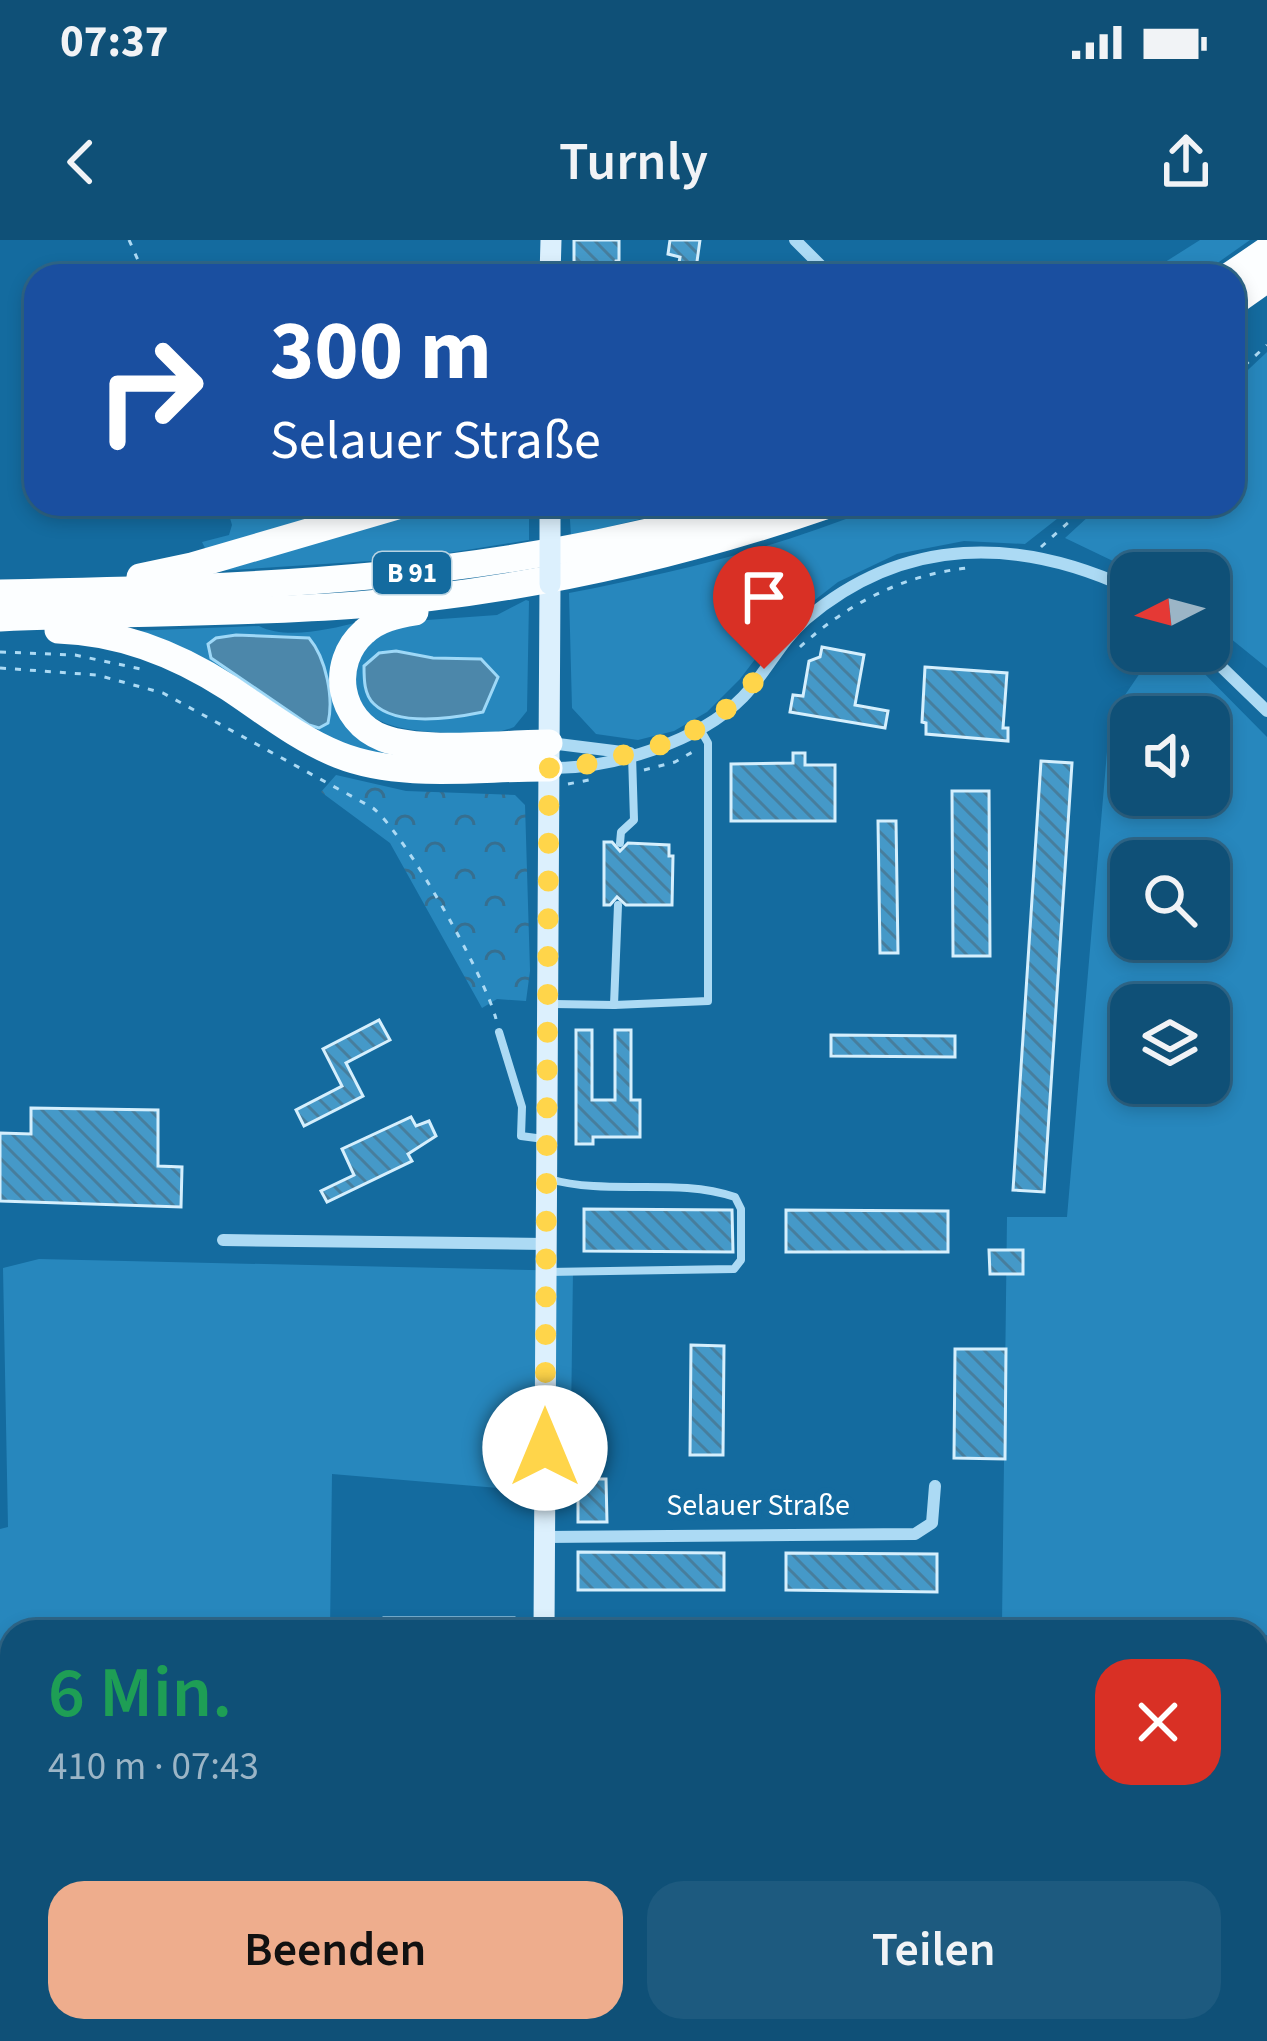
<!DOCTYPE html>
<html lang="de">
<head>
<meta charset="utf-8">
<style>
	body { margin:0; font-family:"Source Sans 3",sans-serif; background:#1d5a7f; color:#f1f3f6; height:100vh; display:flex; flex-direction:column; font-size:45px; white-space:nowrap }
	* { box-sizing:border-box; margin:0 }
	p { font-size:39px; color:#9bb5c6 }
	.icon { flex:none; width:66px; height:66px; fill:none; stroke:currentColor; stroke-width:2; stroke-linecap:round; stroke-linejoin:round }
	.map { position:relative; flex:1; overflow:hidden }
	.sheet { position:absolute; left:0px; top:1380px; width:1269px; height:423px; display:flex; flex-direction:column; background:#0f5077; border-radius:36px 36px 0 0; box-shadow:0 6px 18px #0003,0 0 0 3px #2f6789 }
	.sheet>* { flex:none }
	.guide { position:absolute; left:24px; top:24px; width:1221px; height:252px; border-radius:36px; box-shadow:0 6px 18px #0003,0 0 0 3px #2f6789; background:#1a4fa0; color:#fff; overflow:hidden }
	.needle { width:78px; rotate:264deg }
	.buttons { position:absolute; left:1110px; top:312px; display:grid; gap:24px }
	.buttons a { display:grid; place-items:center; width:120px; height:120px; border-radius:24px; background:#0f5077; box-shadow:0 6px 18px #0003,0 0 0 3px #2f6789; font-size:60px }
	.pin { position:absolute; display:grid; place-items:center; width:102px; height:102px; color:#fff; margin:-123px -51px; border-radius:50% 50% 50% 0; rotate:-45deg; box-shadow:0 0 12px #0007 }
	.pin .icon { rotate:45deg }
	.me { position:absolute; width:132px; margin:-66px; rotate:0deg; stroke-linejoin:round; filter:drop-shadow(0 0 9px #0008) }
	.turn { display:flex; align-items:center; gap:42px; height:252px; padding:0 48px; font-size:54px }
	.turn .icon { width:156px; height:156px; stroke-width:2.5 }
	.turn b { display:block; font-size:84px; line-height:102px }
	.round { display:grid; place-items:center; flex:none; width:126px; height:126px; border-radius:36px; background:#1d5a7f }
	.summary { display:flex; align-items:center; justify-content:space-between; height:204px; padding:0 48px }
	h1 { font-size:72px; font-weight:600; line-height:90px; color:#1e9e55 }
	.button { display:flex; gap:24px; margin-top:auto; padding:24px 48px }
	.button a { flex:1; height:138px; border-radius:36px; background:#eead8d; color:#111; font-size:48px; font-weight:600; line-height:138px; text-align:center }
	.button a+a { background:#1d5a7f; color:#f1f3f6 }
	.status { display:flex; justify-content:space-between; align-items:center; height:84px; padding:0 60px; background:#0f5077; direction:ltr }
	.status svg { height:33px; fill:currentColor }
	header { display:flex; justify-content:space-between; align-items:center; height:156px; padding:0 48px; background:#0f5077; font-size:54px; font-weight:600 }
	.map>svg:first-child { display:block }
</style>
</head>
<body>
<div class="status"><b>07:37</b><svg viewBox="0 0 49 12"><path d="M0 12V9h3v3zM5 12V6h3v6zM10 12V3h3v9zM15 12V0h3v12zM26 1h20v11H26zM47 4h2v5h-2z"/></svg></div>
<header><svg class="icon" aria-label="back" viewBox="0 0 24 24"><path d="M15 5l-7 7 7 7"/></svg>Turnly<svg class="icon" aria-label="share" viewBox="0 0 24 24"><path d="M12 15V3M7 8l5-5 5 5M5 13v7h14v-7"/></svg></header>
<div class="map">
<svg width="1267" height="1801" viewBox="0 0 1267 1801">
	<defs>
		<pattern id="forest-crowns" width="20" height="18" patternUnits="userSpaceOnUse" patternTransform="scale(3)"><rect width="20" height="18" fill="#2787bd"/><path d="M2 6a3 3 0 1 1 6 0M12 15a3 3 0 1 1 6 0" fill="none" stroke="#366f90"/></pattern>
		<pattern id="building-back-hatch" width="6" height="6" patternUnits="userSpaceOnUse" patternTransform="scale(3)"><rect width="6" height="6" fill="#4599c8"/><path d="M-1 5l2 2M0 0l6 6M5-1l2 2" fill="none" stroke="#477e9d"/></pattern>
	</defs>
	<rect width="100%" height="100%" fill="#146b9f"/>
	<g fill="#2787bd" fill-rule="evenodd">
		<polygon points="1200,0 1250,0 1199,36 1143,36"/>
		<polygon points="1267,112 1267,428 1209,381 1209,333 1138,333 1065,298 1102,264 1233,264 1233,144"/>
		<polygon points="226,264 257,264 271,273 291,275 329,264 375,264 207,312 202,302 229,295 232,285"/>
		<polygon points="440,264 529,264 529,300 417,318 216,331"/>
		<polygon points="569,264 702,264 571,296"/>
		<path d="M883 264H1076L1025 304 964 301 897 314 838 342 779 388 740 439 707 472 674 491 638 500 596 494 572 468 569 353C677 332 782 307 883 264Z"/>
		<path d="M526 360 529 361 527 471 514 487C493 496 471 493 448 493 408 491 342 487 356 427 358 416 370 404 376 394L427 380 497 375ZM396 411 433 418 430 477 383 469Z"/>
		<path d="M359 382 336 460 416 514 384 516 346 507 132 391 259 386C286 400 331 389 359 382ZM236 395 295 396 317 408 331 468 309 485 211 418 208 404 216 398Z"/>
		<path d="M1155 411H1182L1267 497V1395L1002 1383 1007 977H1067L1110 477ZM1131 477H1209V555H1131ZM1131 621H1209V699H1131ZM1131 765H1209V843H1131Z"/>
		<polygon points="39,1019 573,1031 570,1254 332,1234 330,1392 12,1392 12,1755 0,1756 0,1289 8,1287 3,1028"/>
	</g>
	<polygon fill="url(#forest-crowns)" points="336,535 406,551 515,555 525,565 530,731 526,761 497,759 482,768 390,603 321,552"/>
	<g fill="#4c87aa" stroke="#9ed8f7" stroke-width="3">
		<path d="M236 395 309 398C326 418 334 458 328 483L319 488 309 485 211 418 208 404 216 398Z"/>
		<path d="M396 411 433 418 481 419 498 437 483 472C454 478 398 487 374 464 364 455 364 439 364 426L379 413Z"/>
	</g>
	<g fill="url(#building-back-hatch)" stroke="#d5effd" stroke-width="3">
		<polygon points="574,0 619,0 619,21 616,21 613,36 574,36"/>
		<polygon points="670,0 700,0 695,36 677,34 680,17 668,14"/>
		<polygon points="822,407 864,415 855,465 888,471 885,488 790,472 793,455 803,456 809,421 820,417"/>
		<polygon points="925,427 1007,433 1003,488 1008,488 1008,501 926,494 926,483 922,482"/>
		<polygon points="793,513 805,513 805,525 835,525 835,581 731,581 731,524 793,523"/>
		<polygon points="1041,521 1072,523 1044,952 1013,950"/>
		<polygon points="952,551 989,551 990,716 953,716"/>
		<polygon points="878,581 896,581 898,713 880,713"/>
		<polygon points="604,602 612,602 620,611 628,603 669,605 669,616 673,616 672,665 626,665 617,657 610,665 604,665"/>
		<polygon points="379,780 390,800 346,823 363,856 304,886 296,870 342,846 323,809"/>
		<polygon points="576,790 592,790 592,860 615,860 615,790 631,790 631,860 640,860 640,897 593,897 593,904 576,904"/>
		<polygon points="831,795 955,796 955,817 831,816"/>
		<polygon points="31,868 158,870 158,926 182,927 181,967 0,961 0,893 31,894"/>
		<polygon points="411,877 416,886 429,881 436,896 408,914 412,921 327,962 321,951 354,935 342,909"/>
		<polygon points="584,969 732,970 733,1012 584,1011"/>
		<polygon points="786,970 948,971 948,1012 786,1012"/>
		<polygon points="989,1010 1023,1010 1023,1034 990,1034"/>
		<polygon points="691,1105 724,1106 723,1215 690,1215"/>
		<polygon points="955,1109 1006,1109 1005,1219 954,1218"/>
		<polygon points="578,1239 606,1239 607,1282 578,1282"/>
		<polygon points="578,1312 724,1313 724,1350 578,1350"/>
		<polygon points="786,1313 937,1314 937,1352 786,1350"/>
		<rect x="384" y="1378" width="130" height="14"/>
	</g>
	<g fill="none" stroke-linecap="round" stroke-linejoin="round">
		<g stroke="#acdaf4" stroke-width="3" stroke-dasharray="6 9" stroke-linecap="butt">
			<polyline points="129,0 145,36"/>
			<polyline points="1233,136 1267,105"/>
			<polyline points="267,264 299,270 319,264"/>
			<polyline points="1041,307 1089,264"/>
			<path d="M800 407C847 364 903 335 967 328"/>
			<polyline points="0,412 75,415 141,429"/>
			<path d="M0 428 97 435 163 453 373 568C406 595 485 736 496 779"/>
			<polyline points="644,530 675,522 696,510"/>
			<polyline points="568,544 594,539"/>
		</g>
		<g stroke="#acdaf4" stroke-width="8">
			<polyline points="620,603 621,592 634,580 632,515"/>
			<polyline points="554,764 614,765 618,665"/>
			<polyline points="614,765 708,761 708,503 700,489"/>
			<polyline points="499,792 522,867 521,896 544,899"/>
			<path d="M547 1032 734 1029 741 1020V969L735 957C675 937 610 956 549 939"/>
		</g>
		<g stroke="#acdaf4" stroke-width="12">
			<polyline points="795,0 824,29"/>
			<polyline points="1205,411 1267,471"/>
			<polyline points="550,503 630,513"/>
			<path d="M550 528C611 529 699 502 743 457 766 433 780 402 806 379 905 295 1019 297 1131 349"/>
			<polyline points="223,1000 546,1004"/>
			<polyline points="544,1297 915,1294 932,1283 935,1246"/>
			<polyline points="1257,1567 1267,1568"/>
		</g>
		<g stroke="#dcf0fd" stroke-width="21">
			<polyline points="550,36 551,0"/>
			<polyline points="544,1392 550,344"/>
			<polyline points="540,1801 540,1791"/>
		</g>
		<g stroke="#fcfeff" stroke-width="27">
			<polyline points="1229,36 1267,10"/>
			<polyline points="1233,63 1267,39"/>
			<polyline points="140,337 192,326 404,264"/>
			<path d="M0 353C257 348 504 340 752 264"/>
			<path d="M415 372C396 375 378 379 364 392 329 423 338 481 383 498 422 513 505 503 549 503"/>
			<path d="M0 378C119 372 238 374 357 365 519 352 678 317 831 264"/>
			<path d="M58 390C120 392 178 415 229 448 265 472 299 499 339 515 402 540 482 527 549 528"/>
		</g>
		<polyline stroke="#dcf0fd" stroke-width="21" points="550,344 550,278"/>
	</g>
	<g fill="none" stroke-linecap="round" stroke-linejoin="round">
		<path stroke="#ffd54a" stroke-width="21" stroke-dasharray="0 37.8" d="M545 1208 549 528C580 528 603 520 632 513 689 499 729 476 764 429"/>
	</g>
	<g text-anchor="middle" dominant-baseline="central" stroke-width="12" stroke-linejoin="round" paint-order="stroke">
		<rect fill="#146b9f" stroke="#b8d3e2" stroke-width="3" x="373" y="312" width="78" height="42" rx="9"/>
		<g font-size="27" font-weight="bold" fill="#fff">
			<text x="412" y="333">B 91</text>
		</g>
		<g font-size="30" fill="#fff" stroke="#146b9f">
			<text x="758" y="1265">Selauer Straße</text>
		</g>
	</g>
</svg>
<div class="buttons">
<a><svg class="needle" viewBox="-14 -14 28 28"><path d="M0-13l5 13h-10z" fill="#e53935"/><path d="M0 13l5-13h-10z" fill="#9bb5c6"/></svg></a>
<a><svg class="icon" aria-label="sound" viewBox="0 0 24 24"><path d="M4 9h4l5-4v14l-5-4H4zM17 9q2 3 0 6"/></svg></a>
<a><svg class="icon" aria-label="search" viewBox="0 0 24 24"><circle cx="10" cy="10" r="6"/><path d="M15 15l6 6"/></svg></a>
<a><svg class="icon" aria-label="layers" viewBox="0 0 24 24"><path d="M12 4l9 5-9 5-9-5zM3 14l9 5 9-5"/></svg></a>
</div>
<div class="pin" style="left:764px;top:429px;background:#d93025"><svg class="icon" aria-label="arrive" viewBox="0 0 24 24"><path d="M6 21V4h12l-3 4 3 4H6"/></svg></div>
<svg class="me" style="left:545px;top:1208px" viewBox="-20 -20 40 40"><circle r="19" fill="#fff"/><path d="M0-13L10 11 0 6-10 11z" fill="#ffd54a"/></svg>
<div class="guide">
<div class="turn"><svg class="icon" aria-label="right" viewBox="0 0 24 24"><path d="M7 20v-9h11M14 6l5 5-5 5"/></svg><div><b>300 m</b>Selauer Straße</div></div>
</div>
<section class="sheet">
<div class="summary"><div><h1>6 Min.</h1><p>410 m · 07:43</p></div><a class="round" style="background:#d93025;color:#fff"><svg class="icon" aria-label="close" viewBox="0 0 24 24"><path d="M6 6l12 12M18 6L6 18"/></svg></a></div>
<div class="button"><a>Beenden</a><a>Teilen</a></div>
</section>
</div>
</body>
</html>
